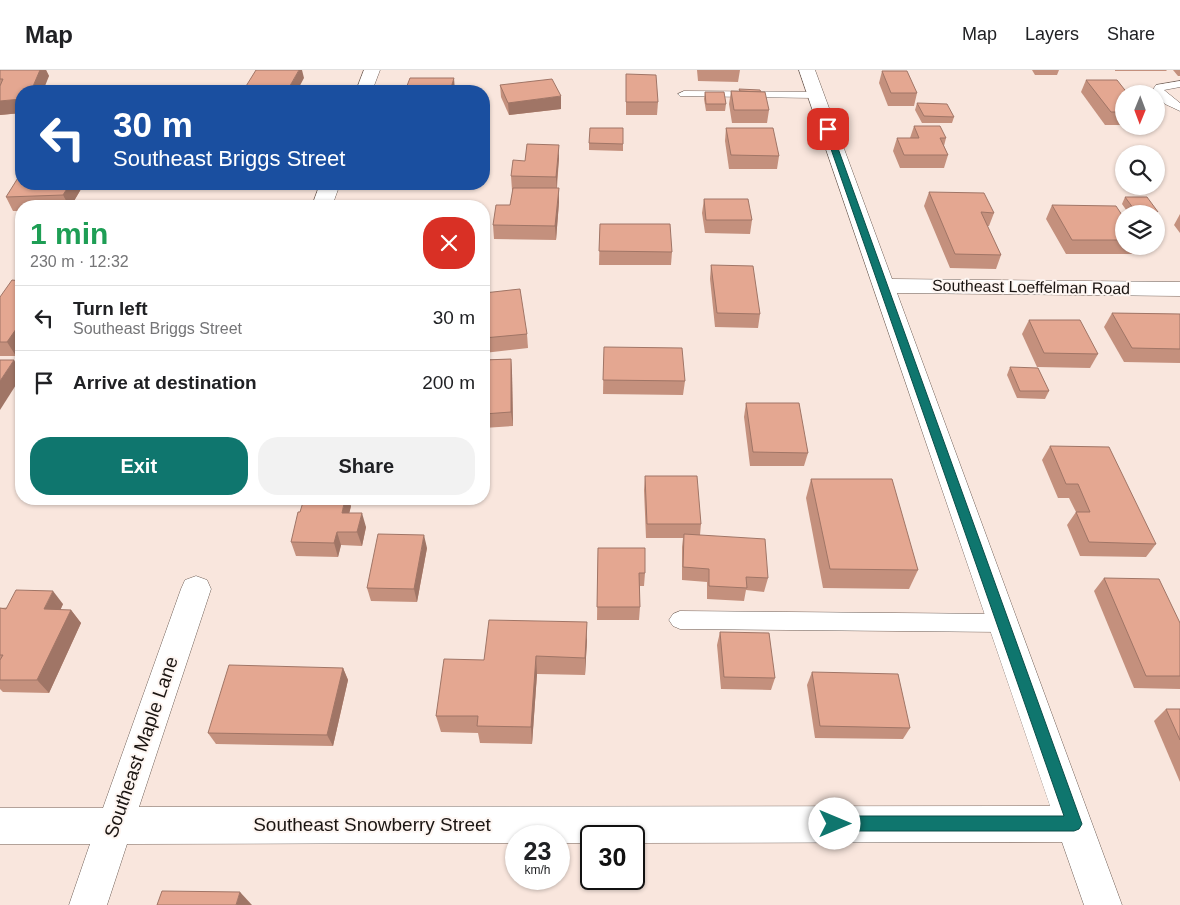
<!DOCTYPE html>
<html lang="en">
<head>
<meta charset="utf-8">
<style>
	body { margin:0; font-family:Arial,sans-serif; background:#f2f2f2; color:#202124; height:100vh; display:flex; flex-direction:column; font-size:19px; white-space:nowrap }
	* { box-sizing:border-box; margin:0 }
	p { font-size:16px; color:#757577 }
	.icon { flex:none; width:28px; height:28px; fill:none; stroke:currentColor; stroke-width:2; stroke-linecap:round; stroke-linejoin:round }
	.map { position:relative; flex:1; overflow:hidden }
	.details { position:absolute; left:15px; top:130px; width:475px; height:305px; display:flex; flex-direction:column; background:#fff; border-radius:20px; box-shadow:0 1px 4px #0004 }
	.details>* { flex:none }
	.banner { position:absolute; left:15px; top:15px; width:475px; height:105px; border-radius:20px; box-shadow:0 1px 4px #0004; background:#1a4fa0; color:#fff; overflow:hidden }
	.needle { width:32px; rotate:181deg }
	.controls { position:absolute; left:1115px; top:15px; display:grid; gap:10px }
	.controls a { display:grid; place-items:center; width:50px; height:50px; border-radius:50%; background:#fff; box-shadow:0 1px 4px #0004; font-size:25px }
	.speed { position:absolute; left:505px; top:755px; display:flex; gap:10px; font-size:25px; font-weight:700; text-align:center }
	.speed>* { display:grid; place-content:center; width:65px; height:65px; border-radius:50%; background:#fff; box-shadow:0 1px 4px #0004; line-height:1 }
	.speed small { font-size:12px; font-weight:400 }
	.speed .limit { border:2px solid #111; border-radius:8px; background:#fff; color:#111 }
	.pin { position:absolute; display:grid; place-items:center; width:42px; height:42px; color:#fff; margin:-21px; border-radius:10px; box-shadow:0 2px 8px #0006 }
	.me { position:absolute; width:55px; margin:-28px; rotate:90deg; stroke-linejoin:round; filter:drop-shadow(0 0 4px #0008) }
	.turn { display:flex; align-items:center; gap:18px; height:105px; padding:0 15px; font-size:22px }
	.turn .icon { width:65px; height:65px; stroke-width:2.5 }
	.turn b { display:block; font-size:35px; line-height:42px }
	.round { display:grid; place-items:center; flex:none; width:52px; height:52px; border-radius:20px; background:#f2f2f2 }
	.headline { display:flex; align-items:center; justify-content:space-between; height:85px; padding:0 15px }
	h1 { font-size:30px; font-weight:700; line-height:38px; color:#1e9e55 }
	.action { display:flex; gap:10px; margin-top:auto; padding:10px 15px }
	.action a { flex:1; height:58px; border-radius:20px; background:#0f766e; color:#fff; font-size:20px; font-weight:700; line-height:58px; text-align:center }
	.action a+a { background:#f2f2f2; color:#202124 }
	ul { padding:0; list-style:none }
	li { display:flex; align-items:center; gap:15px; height:65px; padding:0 15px; border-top:1px solid #e0e0e0 }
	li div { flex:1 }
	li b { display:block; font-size:19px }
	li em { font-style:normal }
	header { display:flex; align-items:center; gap:30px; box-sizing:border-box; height:70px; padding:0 25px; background:#fff; border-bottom:1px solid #e0e0e0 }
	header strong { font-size:24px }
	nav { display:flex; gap:28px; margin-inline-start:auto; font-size:18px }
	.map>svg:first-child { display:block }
</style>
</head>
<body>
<header>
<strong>Map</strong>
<nav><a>Map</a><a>Layers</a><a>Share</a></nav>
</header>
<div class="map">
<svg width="1180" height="835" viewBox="0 0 1180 835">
	<rect width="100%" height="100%" fill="#f9e6dd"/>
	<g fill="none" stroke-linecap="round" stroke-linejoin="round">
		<defs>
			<g id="lane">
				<polygon points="1180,11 1180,17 1164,20 1180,33 1180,41 1165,34 1152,21 1156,15"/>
				<polygon points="684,21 815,22 821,25 815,28 680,26 678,24"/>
				<polygon points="680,541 1003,544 1011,547 1014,553 1011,559 1003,562 680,559 673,556 669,550 673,544"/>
			</g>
			<g id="street">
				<polygon points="364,0 380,0 372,21 356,21"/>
				<polygon points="799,0 815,0 892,209 1180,212 1180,226 897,223 1122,835 1084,835 1062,772 634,773 634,766 591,766 591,773 559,773 559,766 516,766 516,773 127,774 107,835 69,835 90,774 0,774 0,738 103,738 181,519 185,510 196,506 207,510 211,519 139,737 1050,736"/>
				<polygon points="320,114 340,114 332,136 312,136"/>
			</g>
		</defs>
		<use href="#lane" stroke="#6f5f57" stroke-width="1"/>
		<use href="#street" stroke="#6f5f57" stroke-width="1"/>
		<use href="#lane" fill="#fff" fill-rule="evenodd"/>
		<use href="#street" fill="#fff" fill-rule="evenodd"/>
	</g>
	<g fill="#c4907d">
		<polygon points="0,0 46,0 49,6 21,21 21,43 0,45"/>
		<polygon points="697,0 740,0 738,12 698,11"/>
		<polygon points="1032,0 1059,0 1057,5 1035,5"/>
		<polygon points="1115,0 1167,0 1166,1 1115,1"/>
		<polygon points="1173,0 1180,0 1180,6 1178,6"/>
		<polygon points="882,1 917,23 914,36 888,36 879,13"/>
		<polygon points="626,4 658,32 657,45 626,45"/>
		<polygon points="1086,10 1124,24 1124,55 1105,55 1081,22"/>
		<polygon points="500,15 561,39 509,45 501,27"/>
		<polygon points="739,19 769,40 767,53 732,53 729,34 731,21 739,21"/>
		<polygon points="705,22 726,34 725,41 706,41 704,29"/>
		<polygon points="917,33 954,47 952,53 922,53 915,40"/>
		<polygon points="914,56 946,68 944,76 948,85 944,98 900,98 893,81 897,68 910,68"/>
		<polygon points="623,58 623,81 589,80 589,73"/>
		<polygon points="726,58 779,86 777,99 729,99 725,71"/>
		<polygon points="559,88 557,118 559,118 559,132 556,170 494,169 493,155 510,135 513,120 512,120 511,106 525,91"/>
		<polygon points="84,114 71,136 21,136 21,141 13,141 6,127"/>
		<polygon points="210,114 252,114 248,120 212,120"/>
		<polygon points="929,122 994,143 989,156 987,156 1001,185 996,199 950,198 924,136"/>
		<polygon points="1125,127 1158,142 1156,146 1156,144 1129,144 1122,134"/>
		<polygon points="704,129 752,150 750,164 705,163 702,143"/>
		<polygon points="1052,135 1124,148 1124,176 1136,176 1132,184 1066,184 1046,149"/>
		<polygon points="1180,144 1180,163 1174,155"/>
		<polygon points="600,154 672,182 671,195 599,195"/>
		<polygon points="711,195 760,244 758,258 715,257 710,209"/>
		<polygon points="21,211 21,279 16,286 0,286 0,227"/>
		<polygon points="484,223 527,264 528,278 484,283"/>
		<polygon points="1112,243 1180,244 1180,293 1124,292 1104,257"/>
		<polygon points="1029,250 1098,284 1090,298 1037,297 1022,264"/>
		<polygon points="604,277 685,311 683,325 603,324"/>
		<polygon points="511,289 512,303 513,356 484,358 484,290"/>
		<polygon points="1010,297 1049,321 1045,329 1017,328 1007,305"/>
		<polygon points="746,333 808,383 804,396 750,396 744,347"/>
		<polygon points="1050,376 1156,474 1146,487 1080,486 1067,455 1076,442 1069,428 1058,428 1042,390"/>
		<polygon points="645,406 701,454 700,465 768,508 764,522 746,520 744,531 707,529 707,512 682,510 682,477 683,468 646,468 644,420"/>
		<polygon points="811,409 918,500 909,519 823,518 806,428"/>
		<polygon points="351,436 349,443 366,457 362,476 341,475 338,487 296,486 291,472"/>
		<polygon points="427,478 417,532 371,531 367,518"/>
		<polygon points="598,478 645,503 644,516 640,516 640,537 639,550 597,550"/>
		<polygon points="1104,508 1180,553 1180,619 1134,618 1094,521"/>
		<polygon points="63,534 60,540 71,540 81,553 49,623 3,622 0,619 0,538"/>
		<polygon points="720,562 775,608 771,620 721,619 717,575"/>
		<polygon points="587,570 585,605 537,604 532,674 480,673 478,663 441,662 436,646 484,590"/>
		<polygon points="343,598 348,610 333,676 216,674 208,663"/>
		<polygon points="812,602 910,658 903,669 815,668 807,615"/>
		<polygon points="1166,639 1180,639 1180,712 1154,651"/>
	</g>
	<g fill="#a07566">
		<polygon points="40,0 46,0 49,6 43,21 31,21"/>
		<polygon points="299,0 302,0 304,8 297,21 287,21"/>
		<polygon points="454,8 455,21 450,21"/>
		<polygon points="561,26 561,39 509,45 508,33"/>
		<polygon points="21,29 21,43 0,45 0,31"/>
		<polygon points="559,75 559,88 556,120 556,107"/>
		<polygon points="70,114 84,114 71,136 69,136 63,125"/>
		<polygon points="246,114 252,114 248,120"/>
		<polygon points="559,118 559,132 556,170 555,156"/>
		<polygon points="21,252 21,279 16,286 7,272"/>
		<polygon points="511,289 512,303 513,356 511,342"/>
		<polygon points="14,290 21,301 21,307 0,340 0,311"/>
		<polygon points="345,429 349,429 351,436 346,457 342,443"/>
		<polygon points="362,443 366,457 362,476 357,462"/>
		<polygon points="337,462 341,475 338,487 334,473"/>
		<polygon points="424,465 427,478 417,532 414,519"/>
		<polygon points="53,521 63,534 55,552 44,539"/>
		<polygon points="71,540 81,553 49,623 37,610"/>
		<polygon points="587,552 587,570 585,605 585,588"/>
		<polygon points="536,586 537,604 532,674 531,657"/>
		<polygon points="343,598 348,610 333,676 327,665"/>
		<polygon points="240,822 252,835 236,835"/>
	</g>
	<g fill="#e4a791" stroke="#a07566">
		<polygon points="0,0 40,0 31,21 21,21 21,29 0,31 0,16 3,9 0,9"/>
		<polygon points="256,0 299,0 287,21 243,21"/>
		<polygon points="882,1 907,1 917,23 891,23"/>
		<polygon points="626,4 656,5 658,32 626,32"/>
		<polygon points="410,8 454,8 450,21 405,21"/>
		<polygon points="552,9 561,26 508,33 500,15"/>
		<polygon points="1086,10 1117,10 1128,24 1124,24 1124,42 1111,42"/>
		<polygon points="739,19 760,20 761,22 740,21"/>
		<polygon points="731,21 765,22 769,40 734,40"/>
		<polygon points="705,22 724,22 726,34 706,34"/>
		<polygon points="917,33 947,34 954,47 924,46"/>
		<polygon points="914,56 940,56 946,68 940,68 948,85 904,85 897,68 919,68"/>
		<polygon points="590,58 623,58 623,74 589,73"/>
		<polygon points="726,58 773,58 779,86 731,85"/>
		<polygon points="527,74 559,75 556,107 511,106 513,90 525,91"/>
		<polygon points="21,103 21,114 70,114 63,125 6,127"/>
		<polygon points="513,118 559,118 555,156 493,155 496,135 510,135"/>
		<polygon points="929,122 984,123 994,143 981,142 1001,185 955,184"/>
		<polygon points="1125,127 1147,127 1158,142 1136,142"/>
		<polygon points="704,129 748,129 752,150 706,150"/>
		<polygon points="1052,135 1116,136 1124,148 1124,170 1072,170"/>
		<polygon points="600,154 670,154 672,182 599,181"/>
		<polygon points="711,195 753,196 760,244 717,243"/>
		<polygon points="12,210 21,211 21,252 7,272 0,272 0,227"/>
		<polygon points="520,219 527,264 484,268 484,223"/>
		<polygon points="1112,243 1180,244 1180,279 1132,278"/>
		<polygon points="1029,250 1080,250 1098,284 1044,283"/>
		<polygon points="604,277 682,278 685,311 603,310"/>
		<polygon points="511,289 511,342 484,344 484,290"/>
		<polygon points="0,290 14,290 0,311"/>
		<polygon points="1010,297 1038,298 1049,321 1020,321"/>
		<polygon points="746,333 799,333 808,383 753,382"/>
		<polygon points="1050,376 1109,377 1156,474 1089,472 1076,442 1090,442 1078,414 1066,414"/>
		<polygon points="645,406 697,406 701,454 647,454"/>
		<polygon points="811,409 892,409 918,500 830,499"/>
		<polygon points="304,429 345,429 342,443 362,443 357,462 337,462 334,473 291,472 298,442 300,442"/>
		<polygon points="378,464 424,465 414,519 367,518"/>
		<polygon points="684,464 765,469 768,508 746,507 747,518 709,516 709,499 683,497"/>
		<polygon points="598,478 645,478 645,503 639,503 640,537 597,537"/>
		<polygon points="1104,508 1159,509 1180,553 1180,606 1146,606"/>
		<polygon points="16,520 53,521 44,539 71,540 37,610 0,610 0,590 3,585 0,585 0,538 6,539"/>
		<polygon points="489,550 587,552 585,588 536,586 531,657 477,656 478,646 436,646 444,589 484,590"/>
		<polygon points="720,562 769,563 775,608 724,607"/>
		<polygon points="229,595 343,598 327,665 208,663"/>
		<polygon points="812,602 898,604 910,658 820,656"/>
		<polygon points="1166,639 1180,639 1180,670"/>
		<polygon points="162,821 240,822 236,835 157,835"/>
	</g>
	<polygon fill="#0f766e" stroke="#0a4d48" points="828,57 831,59 1082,754 1079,759 1074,761 835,761 830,759 828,754 830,748 835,746 1064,746 824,59"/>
	<g text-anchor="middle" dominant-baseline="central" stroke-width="4" stroke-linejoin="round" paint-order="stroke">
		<g font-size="16" fill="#1b1512" stroke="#fef6f2">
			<text transform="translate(1031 217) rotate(1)">Southeast Loeffelman Road</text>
		</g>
		<g font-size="19" fill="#1b1512" stroke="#fef6f2">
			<text transform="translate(141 677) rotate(-71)">Southeast Maple Lane</text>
			<text x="372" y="754">Southeast Snowberry Street</text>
		</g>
	</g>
</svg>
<div class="controls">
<a><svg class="needle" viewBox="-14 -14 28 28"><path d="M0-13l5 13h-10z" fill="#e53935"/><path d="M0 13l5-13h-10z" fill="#757577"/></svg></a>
<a><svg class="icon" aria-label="search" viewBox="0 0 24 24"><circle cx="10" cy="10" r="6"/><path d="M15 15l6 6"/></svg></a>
<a><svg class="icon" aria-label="layers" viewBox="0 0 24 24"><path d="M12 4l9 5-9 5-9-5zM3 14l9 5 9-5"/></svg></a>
</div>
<div class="speed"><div>23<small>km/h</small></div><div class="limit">30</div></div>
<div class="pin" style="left:828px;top:59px;background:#d93025"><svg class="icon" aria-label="arrive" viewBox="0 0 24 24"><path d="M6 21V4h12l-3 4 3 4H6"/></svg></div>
<svg class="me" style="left:835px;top:754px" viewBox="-20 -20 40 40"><circle r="19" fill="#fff"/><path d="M0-13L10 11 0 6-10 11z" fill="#0f766e"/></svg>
<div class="banner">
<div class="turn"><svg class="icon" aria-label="left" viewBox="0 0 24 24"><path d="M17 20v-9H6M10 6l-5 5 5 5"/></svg><div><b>30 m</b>Southeast Briggs Street</div></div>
</div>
<section class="details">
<div class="headline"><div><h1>1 min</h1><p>230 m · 12:32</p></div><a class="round" style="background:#d93025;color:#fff"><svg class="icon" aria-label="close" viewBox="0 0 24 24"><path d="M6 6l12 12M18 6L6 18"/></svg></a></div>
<ul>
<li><svg class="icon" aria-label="left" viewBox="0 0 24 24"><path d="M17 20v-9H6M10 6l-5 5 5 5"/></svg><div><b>Turn left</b><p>Southeast Briggs Street</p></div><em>30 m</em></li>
<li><svg class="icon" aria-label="arrive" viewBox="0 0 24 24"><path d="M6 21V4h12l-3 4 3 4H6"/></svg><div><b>Arrive at destination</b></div><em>200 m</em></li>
</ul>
<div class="action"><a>Exit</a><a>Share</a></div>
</section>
</div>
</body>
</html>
